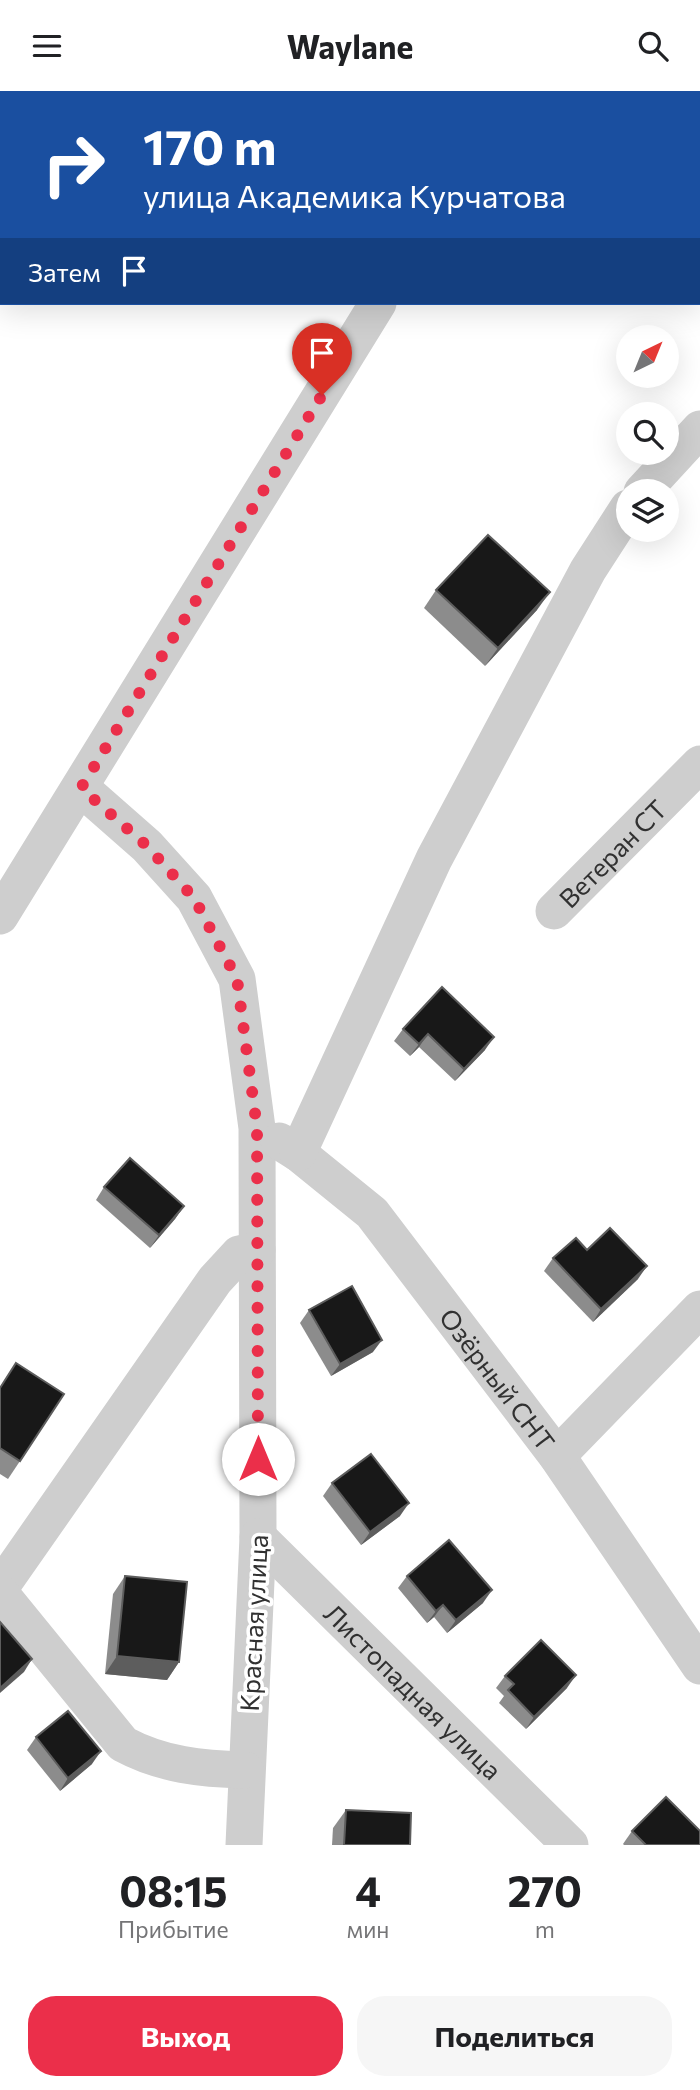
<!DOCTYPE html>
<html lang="ru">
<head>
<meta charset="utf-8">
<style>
	body { margin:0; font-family:Commissioner,sans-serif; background:#f6f6f6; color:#202124; height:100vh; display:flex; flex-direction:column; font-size:26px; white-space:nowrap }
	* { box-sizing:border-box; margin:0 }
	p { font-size:23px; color:#757577 }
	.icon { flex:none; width:38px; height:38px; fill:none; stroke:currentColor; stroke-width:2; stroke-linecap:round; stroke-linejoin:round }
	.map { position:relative; height:1754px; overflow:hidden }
	.sheet { display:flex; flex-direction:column; background:#fff; flex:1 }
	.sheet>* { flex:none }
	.top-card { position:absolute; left:0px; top:0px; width:700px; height:214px; box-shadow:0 7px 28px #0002; background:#1a4fa0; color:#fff; overflow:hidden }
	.needle { width:46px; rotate:43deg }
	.controls { position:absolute; left:616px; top:234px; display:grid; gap:14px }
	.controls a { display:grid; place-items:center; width:63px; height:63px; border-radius:50%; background:#fff; box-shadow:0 7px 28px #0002; font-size:35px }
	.pin { position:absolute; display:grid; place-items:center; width:60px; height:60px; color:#fff; margin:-72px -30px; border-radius:50% 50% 50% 0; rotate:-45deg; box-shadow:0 0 7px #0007 }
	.pin .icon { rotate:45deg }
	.me { position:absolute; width:77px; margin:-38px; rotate:0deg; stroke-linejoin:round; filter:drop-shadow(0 0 5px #0008) }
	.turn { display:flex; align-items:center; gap:24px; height:147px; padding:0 28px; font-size:32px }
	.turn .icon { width:91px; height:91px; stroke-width:2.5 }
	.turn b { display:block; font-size:49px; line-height:60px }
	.then { display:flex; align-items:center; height:66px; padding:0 28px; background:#0003; gap:14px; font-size:26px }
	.eta { display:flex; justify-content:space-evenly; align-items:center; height:119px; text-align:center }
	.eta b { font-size:42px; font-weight:700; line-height:49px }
	.action { display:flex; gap:14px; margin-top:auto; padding:14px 28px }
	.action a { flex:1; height:80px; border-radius:28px; background:#eb2f4a; color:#fff; font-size:28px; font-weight:700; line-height:80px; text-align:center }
	.action a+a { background:#f6f6f6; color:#202124 }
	header { display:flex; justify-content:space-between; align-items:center; height:91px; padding:0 28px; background:#fff; font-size:32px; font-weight:700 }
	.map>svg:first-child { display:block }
</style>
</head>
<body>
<header><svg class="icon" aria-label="menu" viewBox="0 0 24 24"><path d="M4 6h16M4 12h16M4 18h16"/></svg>Waylane<svg class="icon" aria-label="search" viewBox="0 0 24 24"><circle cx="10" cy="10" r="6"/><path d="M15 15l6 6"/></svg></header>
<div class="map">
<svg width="700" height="1754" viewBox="0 0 700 1754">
	<rect width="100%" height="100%" fill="#fff"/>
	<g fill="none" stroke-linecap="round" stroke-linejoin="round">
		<g stroke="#cecece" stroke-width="37">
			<polyline points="523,2 525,0"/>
			<polyline points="642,401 700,338"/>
			<polyline points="81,697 147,755 194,807 237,888 257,1037 258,1446 244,1754"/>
			<path id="s1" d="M554 820 700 673"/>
			<polyline points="0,825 378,212"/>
			<path id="s2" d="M279 1050 298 1062 372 1122 557 1365 700 1575"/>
			<polyline points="298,1062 434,768 588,479 628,417"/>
			<polyline points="557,1365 700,1218"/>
			<path id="s3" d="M258 1446 570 1754"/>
			<polyline points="0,1497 215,1189 239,1163 257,1159"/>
			<path d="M0 1502 123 1653C162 1674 202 1678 245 1679"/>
		</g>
	</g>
	<g fill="#8c8c8c">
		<polygon points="436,499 537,519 485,575 424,517"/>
		<polygon points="442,896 485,959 455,990 419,956 410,965 394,950 403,938"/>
		<polygon points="104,1096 184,1115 175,1128 150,1157 96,1109"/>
		<polygon points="587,1159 638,1188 593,1231 544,1180 553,1167"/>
		<polygon points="309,1219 373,1261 331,1285 300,1232"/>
		<polygon points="16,1272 20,1370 8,1388 0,1383 0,1296"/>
		<polygon points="332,1392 400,1425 361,1454 323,1405"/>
		<polygon points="125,1485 179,1571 167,1589 105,1583 113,1503"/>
		<polygon points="407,1485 483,1512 447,1542 434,1526 427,1532 398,1497"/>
		<polygon points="505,1585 567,1597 526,1638 499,1612 504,1605 496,1597"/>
		<polygon points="36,1646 92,1673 60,1700 27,1659"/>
		<polygon points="346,1719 410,1754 332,1754 333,1737"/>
		<polygon points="632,1740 700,1754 624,1754 623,1753"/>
	</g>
	<g fill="#5d5d5d">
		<polygon points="550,501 537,519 485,575 498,557"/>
		<polygon points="428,943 419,956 410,965 419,953"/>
		<polygon points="494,946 485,959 455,990 464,978"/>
		<polygon points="184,1115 175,1128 150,1157 159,1144"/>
		<polygon points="647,1175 638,1188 593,1231 601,1218"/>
		<polygon points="382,1249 373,1261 331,1285 340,1273"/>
		<polygon points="409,1412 400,1425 361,1454 370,1441"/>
		<polygon points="492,1499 483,1512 447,1542 456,1529"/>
		<polygon points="443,1514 434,1526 427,1532 436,1520"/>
		<polygon points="117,1565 179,1571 167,1589 105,1583"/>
		<polygon points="32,1568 24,1581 0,1602 0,1597"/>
		<polygon points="576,1584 567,1597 526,1638 534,1626"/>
		<polygon points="101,1660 92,1673 60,1700 68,1687"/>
	</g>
	<g fill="#181818" stroke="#5d5d5d" stroke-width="2">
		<polygon points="488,444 550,501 498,557 436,499"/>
		<polygon points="442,896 494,946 464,978 428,943 419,953 403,938"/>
		<polygon points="130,1067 184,1115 159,1144 104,1096"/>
		<polygon points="610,1137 647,1175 601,1218 553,1167 576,1147 587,1159"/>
		<polygon points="352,1195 382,1249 340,1273 309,1219"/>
		<polygon points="16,1272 64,1303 20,1370 0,1357 0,1297"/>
		<polygon points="371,1363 409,1412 370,1441 332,1392"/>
		<polygon points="449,1449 492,1499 456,1529 443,1514 436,1520 407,1485"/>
		<polygon points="125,1485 187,1491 179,1571 117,1565"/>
		<polygon points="0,1531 32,1568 0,1597"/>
		<polygon points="541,1549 576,1584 534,1626 508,1599 514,1593 505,1585"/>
		<polygon points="68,1620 101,1660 68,1687 36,1646"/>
		<polygon points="666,1706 700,1740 700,1754 646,1754 632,1740"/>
		<polygon points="346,1719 411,1722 410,1754 344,1754"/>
	</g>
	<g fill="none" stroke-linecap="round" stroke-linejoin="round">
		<polyline stroke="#eb2f4a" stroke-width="12" stroke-dasharray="0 21.6" points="258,1368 257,1037 237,888 194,807 147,755 81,697 322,304"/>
	</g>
	<g text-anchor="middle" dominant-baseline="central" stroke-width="7" stroke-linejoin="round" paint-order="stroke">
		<g font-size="26" fill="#313131" stroke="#fff">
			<text stroke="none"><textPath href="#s1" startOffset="82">Ветеран СТ</textPath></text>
			<text stroke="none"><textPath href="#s2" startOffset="326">Озёрный СНТ</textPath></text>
			<text transform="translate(253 1532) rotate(-87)">Красная улица</text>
			<text stroke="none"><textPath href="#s3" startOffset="219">Листопадная улица</textPath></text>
		</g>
	</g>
</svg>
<div class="controls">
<a><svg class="needle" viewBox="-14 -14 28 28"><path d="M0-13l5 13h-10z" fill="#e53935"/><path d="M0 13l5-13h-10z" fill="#757577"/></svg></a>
<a><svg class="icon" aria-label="search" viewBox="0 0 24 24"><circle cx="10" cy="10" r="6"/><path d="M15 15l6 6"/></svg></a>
<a><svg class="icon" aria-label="layers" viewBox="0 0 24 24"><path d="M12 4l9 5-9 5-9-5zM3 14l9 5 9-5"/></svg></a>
</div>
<div class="pin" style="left:322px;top:304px;background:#d93025"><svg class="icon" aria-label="arrive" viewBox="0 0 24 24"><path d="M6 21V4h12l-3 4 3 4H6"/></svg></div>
<svg class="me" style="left:258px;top:1368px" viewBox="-20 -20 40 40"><circle r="19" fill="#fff"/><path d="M0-13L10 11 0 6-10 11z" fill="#eb2f4a"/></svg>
<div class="top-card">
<div class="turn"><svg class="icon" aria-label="right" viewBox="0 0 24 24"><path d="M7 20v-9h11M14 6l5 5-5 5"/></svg><div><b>170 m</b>улица Академика Курчатова</div></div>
<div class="then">Затем<svg class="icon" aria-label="arrive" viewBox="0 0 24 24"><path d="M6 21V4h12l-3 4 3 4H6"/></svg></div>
</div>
</div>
<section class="sheet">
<div class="eta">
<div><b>08:15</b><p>Прибытие</p></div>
<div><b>4</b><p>мин</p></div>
<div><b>270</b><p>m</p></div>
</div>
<div class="action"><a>Выход</a><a>Поделиться</a></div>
</section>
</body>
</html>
